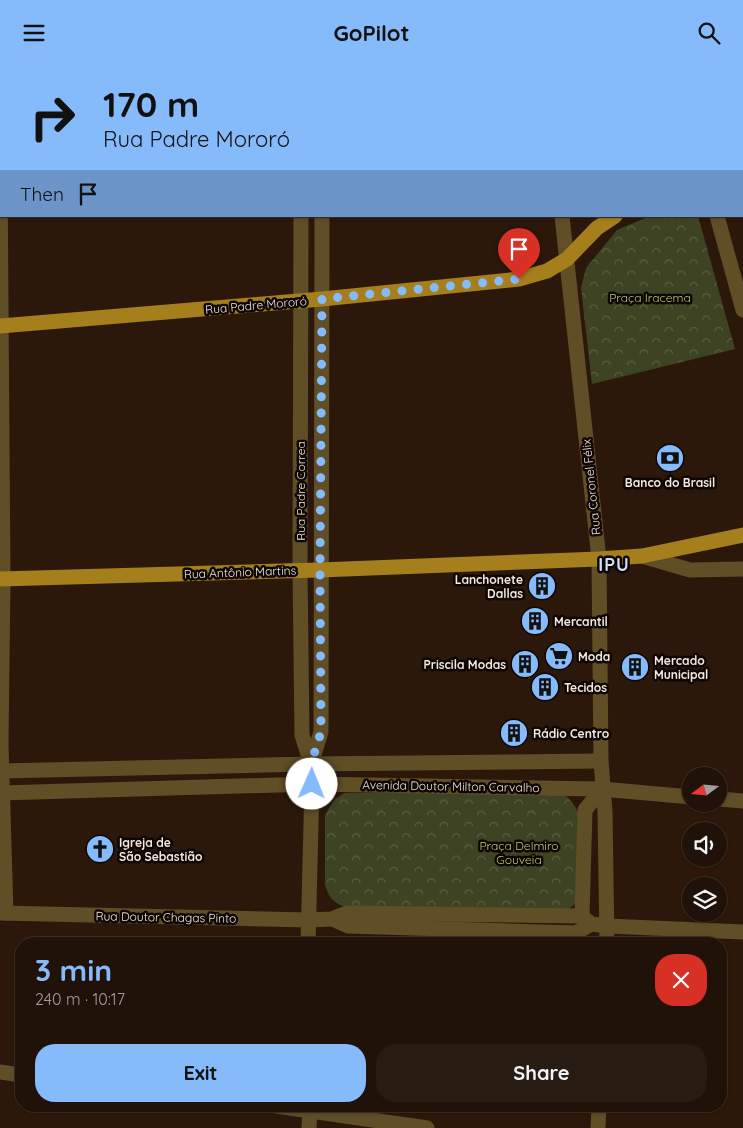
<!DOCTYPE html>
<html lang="en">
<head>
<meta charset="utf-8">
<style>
	body { margin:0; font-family:Quicksand,sans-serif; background:#281b12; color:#f1f3f6; height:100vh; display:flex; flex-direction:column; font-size:19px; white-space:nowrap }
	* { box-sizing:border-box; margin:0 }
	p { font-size:16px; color:#a29e9c }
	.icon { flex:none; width:28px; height:28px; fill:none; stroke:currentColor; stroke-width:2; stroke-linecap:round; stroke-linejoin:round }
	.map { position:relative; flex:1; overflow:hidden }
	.side { position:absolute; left:15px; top:872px; width:712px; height:175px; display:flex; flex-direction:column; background:#201208; border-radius:20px; box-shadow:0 1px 4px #0004,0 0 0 1px #3d3229 }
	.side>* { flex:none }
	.hud { position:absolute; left:0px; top:0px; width:744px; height:152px; box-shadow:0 1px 4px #0004,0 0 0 1px #3d3229; background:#86bbfb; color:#111; overflow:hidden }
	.needle { width:32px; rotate:254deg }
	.fabs { position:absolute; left:682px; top:702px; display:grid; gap:10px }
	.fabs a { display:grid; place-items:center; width:45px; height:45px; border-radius:50%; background:#201208; box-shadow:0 1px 4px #0004,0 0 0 1px #3d3229; font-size:25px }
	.pin { position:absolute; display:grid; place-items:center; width:42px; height:42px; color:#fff; margin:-51px -21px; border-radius:50% 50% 50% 0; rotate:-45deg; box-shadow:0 0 5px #0007 }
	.pin .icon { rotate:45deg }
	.me { position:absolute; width:55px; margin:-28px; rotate:1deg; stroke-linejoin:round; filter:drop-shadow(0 0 4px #0008) }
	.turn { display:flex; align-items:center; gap:18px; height:105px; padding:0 20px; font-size:22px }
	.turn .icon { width:65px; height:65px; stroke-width:2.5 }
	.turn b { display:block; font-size:35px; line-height:42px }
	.then { display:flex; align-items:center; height:48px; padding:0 20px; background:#0003; gap:10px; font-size:19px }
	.round { display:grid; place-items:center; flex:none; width:52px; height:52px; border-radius:20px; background:#281b12 }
	.overview { display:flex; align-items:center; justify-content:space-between; height:85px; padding:0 20px }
	h1 { font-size:30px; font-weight:800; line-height:38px; color:#86bbfb }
	.button { display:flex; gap:10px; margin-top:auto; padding:10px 20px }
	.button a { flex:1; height:58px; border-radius:20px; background:#86bbfb; color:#111; font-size:20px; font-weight:800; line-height:58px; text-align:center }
	.button a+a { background:#281b12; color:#f1f3f6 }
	header { display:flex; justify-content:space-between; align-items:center; height:65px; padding:0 20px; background:#86bbfb; color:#111; font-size:22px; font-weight:800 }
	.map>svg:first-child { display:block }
</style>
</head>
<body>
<header><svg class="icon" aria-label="menu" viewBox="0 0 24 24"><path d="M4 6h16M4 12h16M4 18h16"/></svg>GoPilot<svg class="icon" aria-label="search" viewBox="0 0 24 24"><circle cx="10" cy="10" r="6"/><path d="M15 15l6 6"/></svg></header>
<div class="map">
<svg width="743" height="1063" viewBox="0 0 743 1063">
	<defs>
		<pattern id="forest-crowns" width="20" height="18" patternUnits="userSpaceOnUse" patternTransform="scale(1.25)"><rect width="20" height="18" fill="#3e4423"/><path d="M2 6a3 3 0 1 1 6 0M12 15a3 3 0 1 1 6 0" fill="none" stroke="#5a5f43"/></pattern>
	</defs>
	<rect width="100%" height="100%" fill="#2b180b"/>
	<g fill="url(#forest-crowns)">
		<rect x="558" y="0" width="91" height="1"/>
		<polygon points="650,151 698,151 735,284 592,319 581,223 586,203 617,165"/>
		<path d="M560 727C569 732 574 739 579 749L577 837 569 844 347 842C333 839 328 831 325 819V750L334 735 344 728Z"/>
	</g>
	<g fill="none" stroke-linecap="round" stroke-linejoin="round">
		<g stroke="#604e26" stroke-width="15">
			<polyline points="301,0 301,1"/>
			<polyline points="321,0 321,1"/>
			<polyline points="546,0 546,1"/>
			<polyline points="672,0 672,1"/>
			<polyline points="0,104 3,514 1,679 6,848"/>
			<polyline points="301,151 300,505 302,670 311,699 312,719 308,879"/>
			<polyline points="562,151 599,494 601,696 605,747 607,879"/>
			<polyline points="717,151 743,245"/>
			<polyline points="642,491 690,505 743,504"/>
			<polyline points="311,699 321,667 322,151"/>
			<polyline points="0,706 311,699 601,696"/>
			<polyline points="0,728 312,719 602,724 691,732"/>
			<polyline points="719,734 743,736"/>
			<polyline points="0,848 308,855 332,854 347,848 582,851 591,859 608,861 743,867"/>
			<polyline points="582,851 585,745 602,724"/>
			<polyline points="332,854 348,861 576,868 591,859"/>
			<polyline points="0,1007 21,1010"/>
			<polyline points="276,1041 427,1063"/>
			<polyline points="309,1063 310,1041"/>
			<polyline points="598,1063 599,1041"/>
		</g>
		<g stroke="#a47f1c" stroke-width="15">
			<polyline points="742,95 743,95"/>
			<polyline points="0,261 322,234 519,214 547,206 567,194 597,163 615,151"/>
			<polyline points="0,514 320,505 599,494 642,491 743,470"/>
		</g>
	</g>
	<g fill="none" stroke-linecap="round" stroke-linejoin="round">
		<polyline stroke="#86bbfb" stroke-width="9" stroke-dasharray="0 16.2" points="312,719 311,699 321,667 320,505 322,234 519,214"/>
	</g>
	<defs>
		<symbol id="bank-disc" viewBox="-11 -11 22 22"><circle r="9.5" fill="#86bbfb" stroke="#0d0603"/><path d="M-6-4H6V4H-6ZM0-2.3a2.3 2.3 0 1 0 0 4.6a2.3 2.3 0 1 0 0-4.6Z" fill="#111"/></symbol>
		<symbol id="building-disc" viewBox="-11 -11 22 22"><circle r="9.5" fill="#86bbfb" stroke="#0d0603"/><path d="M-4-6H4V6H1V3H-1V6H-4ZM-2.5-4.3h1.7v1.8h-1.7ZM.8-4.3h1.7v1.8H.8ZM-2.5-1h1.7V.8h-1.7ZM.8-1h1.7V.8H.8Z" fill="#111"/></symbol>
		<symbol id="supermarket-disc" viewBox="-11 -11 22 22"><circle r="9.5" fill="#86bbfb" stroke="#0d0603"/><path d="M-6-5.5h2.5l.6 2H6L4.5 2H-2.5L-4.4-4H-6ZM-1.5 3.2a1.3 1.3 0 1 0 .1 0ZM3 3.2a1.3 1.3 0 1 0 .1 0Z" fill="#111"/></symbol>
		<symbol id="church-disc" viewBox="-11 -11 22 22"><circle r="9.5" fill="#86bbfb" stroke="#0d0603"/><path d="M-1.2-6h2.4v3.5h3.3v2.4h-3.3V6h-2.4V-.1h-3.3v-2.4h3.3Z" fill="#111"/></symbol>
	</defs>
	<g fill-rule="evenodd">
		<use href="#bank-disc" x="654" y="377" width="32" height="32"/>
		<use href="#building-disc" x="526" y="505" width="32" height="32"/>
		<use href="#building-disc" x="519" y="540" width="32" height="32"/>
		<use href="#supermarket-disc" x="543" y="575" width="32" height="32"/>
		<use href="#building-disc" x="509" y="583" width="32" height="32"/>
		<use href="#building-disc" x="619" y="586" width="32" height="32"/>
		<use href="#building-disc" x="529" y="606" width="32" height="32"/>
		<use href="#building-disc" x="498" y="652" width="32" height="32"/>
		<use href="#church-disc" x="84" y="768" width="32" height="32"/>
	</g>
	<g text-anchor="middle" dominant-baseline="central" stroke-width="5" stroke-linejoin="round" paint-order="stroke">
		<g font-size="12" fill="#b9c977" stroke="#0d0603">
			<text x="650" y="232">Praça Iracema</text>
			<text x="519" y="780">Praça Delmiro<tspan x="519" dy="14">Gouveia</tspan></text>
		</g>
		<g font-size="12" fill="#f5e8e0" stroke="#0d0603">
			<text transform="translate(256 240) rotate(-5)">Rua Padre Mororó</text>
			<text transform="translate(591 422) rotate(-96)">Rua Coronel Félix</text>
			<text transform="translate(300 426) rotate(-90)">Rua Padre Correa</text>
			<text transform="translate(240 507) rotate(-2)">Rua Antônio Martins</text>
			<text transform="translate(451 721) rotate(1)">Avenida Doutor Milton Carvalho</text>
			<text transform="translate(166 852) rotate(1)">Rua Doutor Chagas Pinto</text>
		</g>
		<g font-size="12" font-weight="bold" fill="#f5e8e0" stroke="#0d0603" text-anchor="start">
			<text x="670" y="417" text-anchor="middle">Banco do Brasil</text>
			<text x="523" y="514" text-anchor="end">Lanchonete<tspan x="523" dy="14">Dallas</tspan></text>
			<text x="554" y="556">Mercantil</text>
			<text x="578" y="591">Moda</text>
			<text x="654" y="595">Mercado<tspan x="654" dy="14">Municipal</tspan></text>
			<text x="506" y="599" text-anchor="end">Priscila Modas</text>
			<text x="564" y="622">Tecidos</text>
			<text x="533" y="668">Rádio Centro</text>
			<text x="119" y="777">Igreja de<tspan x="119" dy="14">São Sebastião</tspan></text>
		</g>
		<g font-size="18" font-weight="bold" letter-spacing="1" fill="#cde1fa" stroke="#0d0603">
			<text x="614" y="499">IPU</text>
		</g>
	</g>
</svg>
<div class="fabs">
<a><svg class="needle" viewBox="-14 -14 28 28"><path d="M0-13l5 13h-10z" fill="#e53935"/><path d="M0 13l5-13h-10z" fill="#a29e9c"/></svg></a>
<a><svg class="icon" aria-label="sound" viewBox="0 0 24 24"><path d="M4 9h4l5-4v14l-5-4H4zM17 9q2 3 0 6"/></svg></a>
<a><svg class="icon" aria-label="layers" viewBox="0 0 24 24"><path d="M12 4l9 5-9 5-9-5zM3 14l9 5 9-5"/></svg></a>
</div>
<div class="pin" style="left:519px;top:214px;background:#d93025"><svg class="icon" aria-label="arrive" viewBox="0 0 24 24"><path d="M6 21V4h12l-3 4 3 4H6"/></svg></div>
<svg class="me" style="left:312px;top:719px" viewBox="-20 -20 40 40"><circle r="19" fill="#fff"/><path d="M0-13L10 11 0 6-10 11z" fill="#86bbfb"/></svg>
<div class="hud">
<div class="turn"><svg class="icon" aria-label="right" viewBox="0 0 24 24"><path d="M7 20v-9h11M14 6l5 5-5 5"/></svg><div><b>170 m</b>Rua Padre Mororó</div></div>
<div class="then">Then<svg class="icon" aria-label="arrive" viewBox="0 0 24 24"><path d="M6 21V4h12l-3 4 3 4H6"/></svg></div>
</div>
<section class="side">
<div class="overview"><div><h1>3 min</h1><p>240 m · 10:17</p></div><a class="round" style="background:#d93025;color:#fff"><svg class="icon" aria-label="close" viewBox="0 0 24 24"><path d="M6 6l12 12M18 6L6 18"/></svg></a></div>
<div class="button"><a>Exit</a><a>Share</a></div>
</section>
</div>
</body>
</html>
